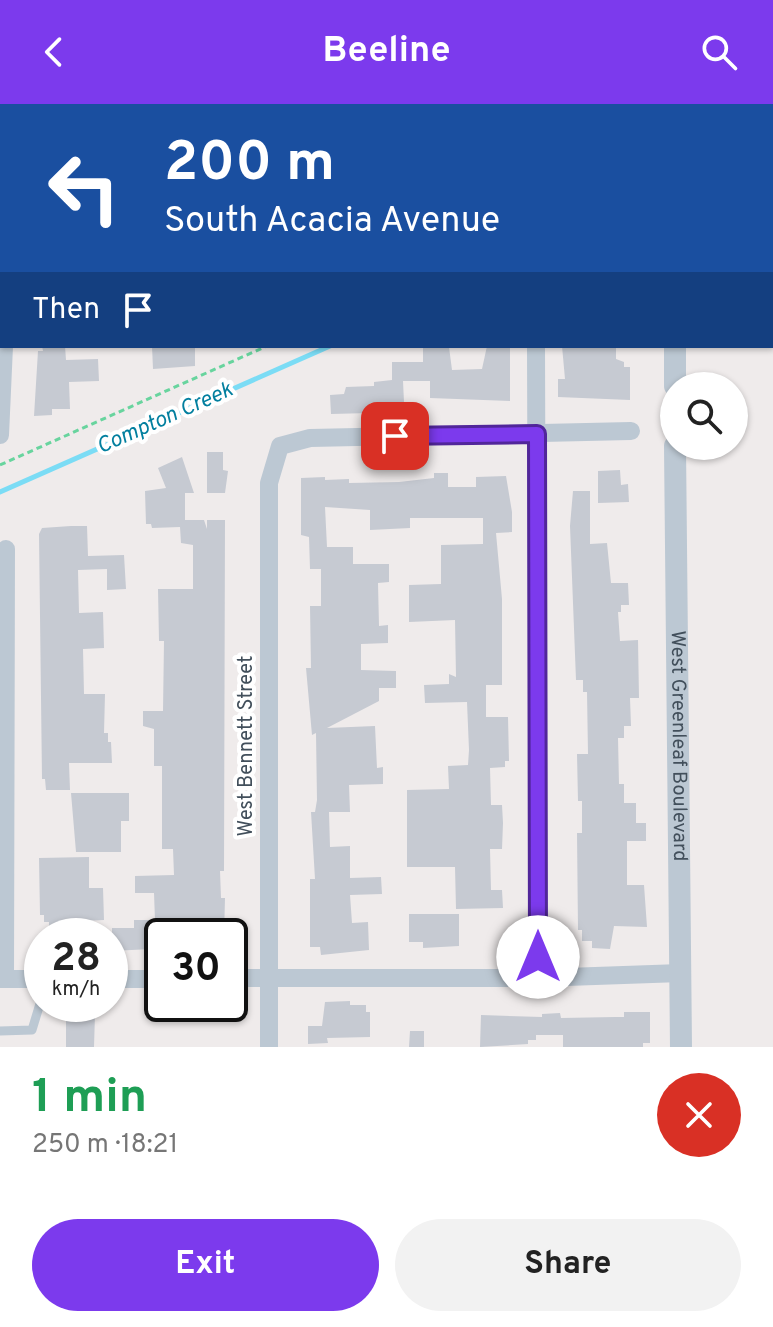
<!DOCTYPE html>
<html lang="en">
<head>
<meta charset="utf-8">
<style>
	body { margin:0; font-family:Overpass,sans-serif; background:#f2f2f2; color:#222; height:100vh; display:flex; flex-direction:column; font-size:30px; white-space:nowrap }
	* { box-sizing:border-box; margin:0 }
	p { font-size:26px; color:#767676 }
	.icon { flex:none; width:44px; height:44px; fill:none; stroke:currentColor; stroke-width:2; stroke-linecap:round; stroke-linejoin:round }
	.map { position:relative; height:943px; overflow:hidden }
	.drawer { display:flex; flex-direction:column; background:#fff; flex:1 }
	.drawer>* { flex:none }
	.hud { position:absolute; left:0px; top:0px; width:774px; height:244px; box-shadow:0 2px 6px #0004; background:#1a4fa0; color:#fff; overflow:hidden }
	.tools { position:absolute; left:660px; top:268px; display:grid; gap:16px }
	.tools a { display:grid; place-items:center; width:88px; height:88px; border-radius:50%; background:#fff; box-shadow:0 2px 6px #0004; font-size:40px }
	.speed { position:absolute; left:24px; top:814px; display:flex; gap:16px; font-size:40px; font-weight:700; text-align:center }
	.speed>* { display:grid; place-content:center; width:104px; height:104px; border-radius:50%; background:#fff; box-shadow:0 2px 6px #0004; line-height:1 }
	.speed small { font-size:20px; font-weight:400 }
	.speed .limit { border:4px solid #111; border-radius:12px; background:#fff; color:#111 }
	.pin { position:absolute; display:grid; place-items:center; width:68px; height:68px; color:#fff; margin:-34px; border-radius:16px; box-shadow:0 4px 12px #0006 }
	.me { position:absolute; width:88px; margin:-44px; rotate:0deg; stroke-linejoin:round; filter:drop-shadow(0 0 6px #0008) }
	.turn { display:flex; align-items:center; gap:28px; height:168px; padding:0 32px; font-size:36px }
	.turn .icon { width:104px; height:104px; stroke-width:2.5 }
	.turn b { display:block; font-size:56px; line-height:68px }
	.then { display:flex; align-items:center; height:76px; padding:0 32px; background:#0003; gap:16px; font-size:30px }
	.round { display:grid; place-items:center; flex:none; width:84px; height:84px; border-radius:42px; background:#f2f2f2 }
	.overview { display:flex; align-items:center; justify-content:space-between; height:136px; padding:0 32px }
	h1 { font-size:48px; font-weight:700; line-height:60px; color:#1e9e55 }
	.button { display:flex; gap:16px; margin-top:auto; padding:16px 32px }
	.button a { flex:1; height:92px; border-radius:48px; background:#7c3aed; color:#fff; font-size:32px; font-weight:700; line-height:92px; text-align:center }
	.button a+a { background:#f2f2f2; color:#222 }
	header { display:flex; justify-content:space-between; align-items:center; height:104px; padding:0 32px; background:#7c3aed; color:#fff; font-size:36px; font-weight:700 }
	.map>svg:first-child { display:block }
</style>
</head>
<body>
<header><svg class="icon" aria-label="back" viewBox="0 0 24 24"><path d="M15 5l-7 7 7 7"/></svg>Beeline<svg class="icon" aria-label="search" viewBox="0 0 24 24"><circle cx="10" cy="10" r="6"/><path d="M15 15l6 6"/></svg></header>
<div class="map">
<svg width="773" height="943" viewBox="0 0 773 943">
	<rect width="100%" height="100%" fill="#efebeb"/>
	<g fill="none" stroke-linecap="round" stroke-linejoin="round">
		<g stroke="#7bdcf5" stroke-width="5">
			<polyline points="772,2 773,1"/>
			<polyline points="0,388 330,242"/>
		</g>
	</g>
	<g fill="#c6cad2">
		<polygon points="42,242 65,242 66,256 98,255 99,277 69,278 70,305 52,305 52,311 34,312 38,247 43,247"/>
		<polygon points="152,242 195,242 195,262 153,265"/>
		<polygon points="487,242 510,242 510,297 430,294 430,277 403,277 404,298 370,299 370,309 331,310 330,291 344,290 346,283 374,282 374,278 392,276 392,258 423,258 423,244 449,243 452,266 482,265"/>
		<polygon points="562,242 616,242 616,255 624,258 624,263 630,263 630,296 558,293 558,275 565,275"/>
		<polygon points="207,348 223,348 223,366 228,367 225,389 207,389"/>
		<polygon points="182,353 194,389 185,389 185,416 204,416 207,425 207,416 225,416 224,767 220,767 221,794 225,794 224,832 151,832 151,845 112,847 112,824 134,824 134,816 155,816 154,789 135,789 135,772 174,771 173,745 162,745 162,662 154,662 154,625 143,622 143,607 163,607 164,537 159,537 158,485 193,485 193,441 181,439 180,423 152,424 151,420 146,420 145,387 166,384 158,364"/>
		<polygon points="620,366 621,381 628,380 629,398 598,399 598,367"/>
		<polygon points="434,369 448,369 448,383 476,383 476,373 506,372 512,408 512,428 496,429 502,495 502,581 486,581 486,613 508,613 509,657 505,657 505,663 490,664 491,701 502,701 503,719 502,745 490,745 491,786 502,786 503,804 456,805 455,763 407,763 407,686 449,685 448,662 468,661 469,646 467,598 425,599 424,581 449,580 449,570 456,573 455,516 409,518 409,481 441,480 441,441 483,440 483,414 410,414 410,424 370,426 370,406 325,403 327,443 353,443 353,460 389,460 389,478 378,479 379,522 388,521 388,539 361,540 361,566 396,567 396,584 379,584 379,597 327,624 375,622 377,664 383,663 383,680 349,681 350,708 329,708 330,743 350,742 350,774 381,773 382,790 350,791 352,819 368,818 369,846 321,851 320,843 310,843 310,775 315,775 311,708 315,708 317,696 316,629 312,631 306,564 311,564 310,502 321,502 321,465 310,465 309,433 301,431 301,374 325,373 325,376 349,375 349,379 399,378 434,374"/>
		<polygon points="573,387 590,387 590,440 607,439 611,479 628,479 629,501 621,501 621,508 618,508 620,537 638,536 639,594 630,594 631,622 624,622 624,634 618,634 619,680 624,680 624,699 636,699 636,719 646,719 646,737 627,737 627,781 644,781 647,823 614,822 610,845 592,844 592,837 582,837 582,826 578,826 577,729 582,729 582,697 578,697 577,650 588,650 587,588 583,588 583,576 576,576 570,422"/>
		<polygon points="71,422 87,422 88,452 124,451 126,485 107,486 107,465 78,466 79,509 103,508 104,544 83,545 84,590 105,590 104,629 108,629 108,638 111,638 112,659 69,659 70,686 46,686 45,675 42,675 39,430 42,424"/>
		<polygon points="71,689 129,689 129,717 121,717 121,748 76,748"/>
		<polygon points="89,753 89,784 103,784 104,816 84,817 84,832 49,832 49,818 44,818 44,811 40,811 39,754"/>
		<polygon points="409,810 459,810 459,842 423,844 423,838 409,838"/>
		<polygon points="350,897 350,901 366,901 366,908 370,908 370,933 327,934 328,939 308,940 308,922 322,922 325,898"/>
		<polygon points="624,908 650,908 650,939 643,939 643,943 563,943 563,931 536,931 536,936 528,936 528,940 480,943 481,911 542,913 542,910 560,909 561,914 615,913 624,913"/>
		<polygon points="66,910 95,910 94,943 66,943"/>
		<polygon points="410,927 424,927 424,943 409,943"/>
	</g>
	<g fill="none" stroke-linecap="round" stroke-linejoin="round">
		<polyline stroke="#68d49e" stroke-width="3" stroke-dasharray="6 4" stroke-linecap="butt" points="0,361 267,242"/>
		<polyline stroke="#bcc8d3" stroke-width="9" points="0,927 32,926 42,893"/>
		<g stroke="#bcc8d3" stroke-width="18">
			<polyline points="269,0 269,2"/>
			<polyline points="4,2 4,0"/>
			<polyline points="536,2 536,0"/>
			<polyline points="536,242 538,874"/>
			<polyline points="0,331 4,242"/>
			<polyline points="230,874 538,874 681,869"/>
			<polyline points="0,875 42,875"/>
			<polyline points="5,875 6,445"/>
			<polyline points="110,875 162,875"/>
			<polyline points="269,943 269,379 280,342 310,334 631,327"/>
		</g>
		<g stroke="#bcc8d3" stroke-width="22">
			<polyline points="674,0 674,2"/>
			<polyline points="675,242 675,282"/>
			<path id="s1" d="M675 342 681 943"/>
		</g>
	</g>
	<g fill="none" stroke-linecap="round" stroke-linejoin="round">
		<defs>
			<polyline id="route" points="395,332 537,330 538,853"/>
		</defs>
		<use href="#route" stroke="#51269a" stroke-width="20"/>
		<use href="#route" stroke="#7c3aed" stroke-width="14"/>
	</g>
	<g text-anchor="middle" dominant-baseline="central" stroke-width="8" stroke-linejoin="round" paint-order="stroke">
		<g font-size="20" fill="#424f5b" stroke="#fff">
			<text transform="translate(247 642) rotate(-90)">West Bennett Street</text>
			<text stroke="none"><textPath href="#s1" startOffset="300">West Greenleaf Boulevard</textPath></text>
		</g>
		<g font-size="22" font-style="italic" fill="#027f9f" stroke="#fff">
			<text transform="translate(165 315) rotate(-24)">Compton Creek</text>
		</g>
	</g>
</svg>
<div class="tools">
<a><svg class="icon" aria-label="search" viewBox="0 0 24 24"><circle cx="10" cy="10" r="6"/><path d="M15 15l6 6"/></svg></a>
</div>
<div class="speed"><div>28<small>km/h</small></div><div class="limit">30</div></div>
<div class="pin" style="left:395px;top:332px;background:#d93025"><svg class="icon" aria-label="arrive" viewBox="0 0 24 24"><path d="M6 21V4h12l-3 4 3 4H6"/></svg></div>
<svg class="me" style="left:538px;top:853px" viewBox="-20 -20 40 40"><circle r="19" fill="#fff"/><path d="M0-13L10 11 0 6-10 11z" fill="#7c3aed"/></svg>
<div class="hud">
<div class="turn"><svg class="icon" aria-label="left" viewBox="0 0 24 24"><path d="M17 20v-9H6M10 6l-5 5 5 5"/></svg><div><b>200 m</b>South Acacia Avenue</div></div>
<div class="then">Then<svg class="icon" aria-label="arrive" viewBox="0 0 24 24"><path d="M6 21V4h12l-3 4 3 4H6"/></svg></div>
</div>
</div>
<section class="drawer">
<div class="overview"><div><h1>1 min</h1><p>250 m · 18:21</p></div><a class="round" style="background:#d93025;color:#fff"><svg class="icon" aria-label="close" viewBox="0 0 24 24"><path d="M6 6l12 12M18 6L6 18"/></svg></a></div>
<div class="button"><a>Exit</a><a>Share</a></div>
</section>
</body>
</html>
